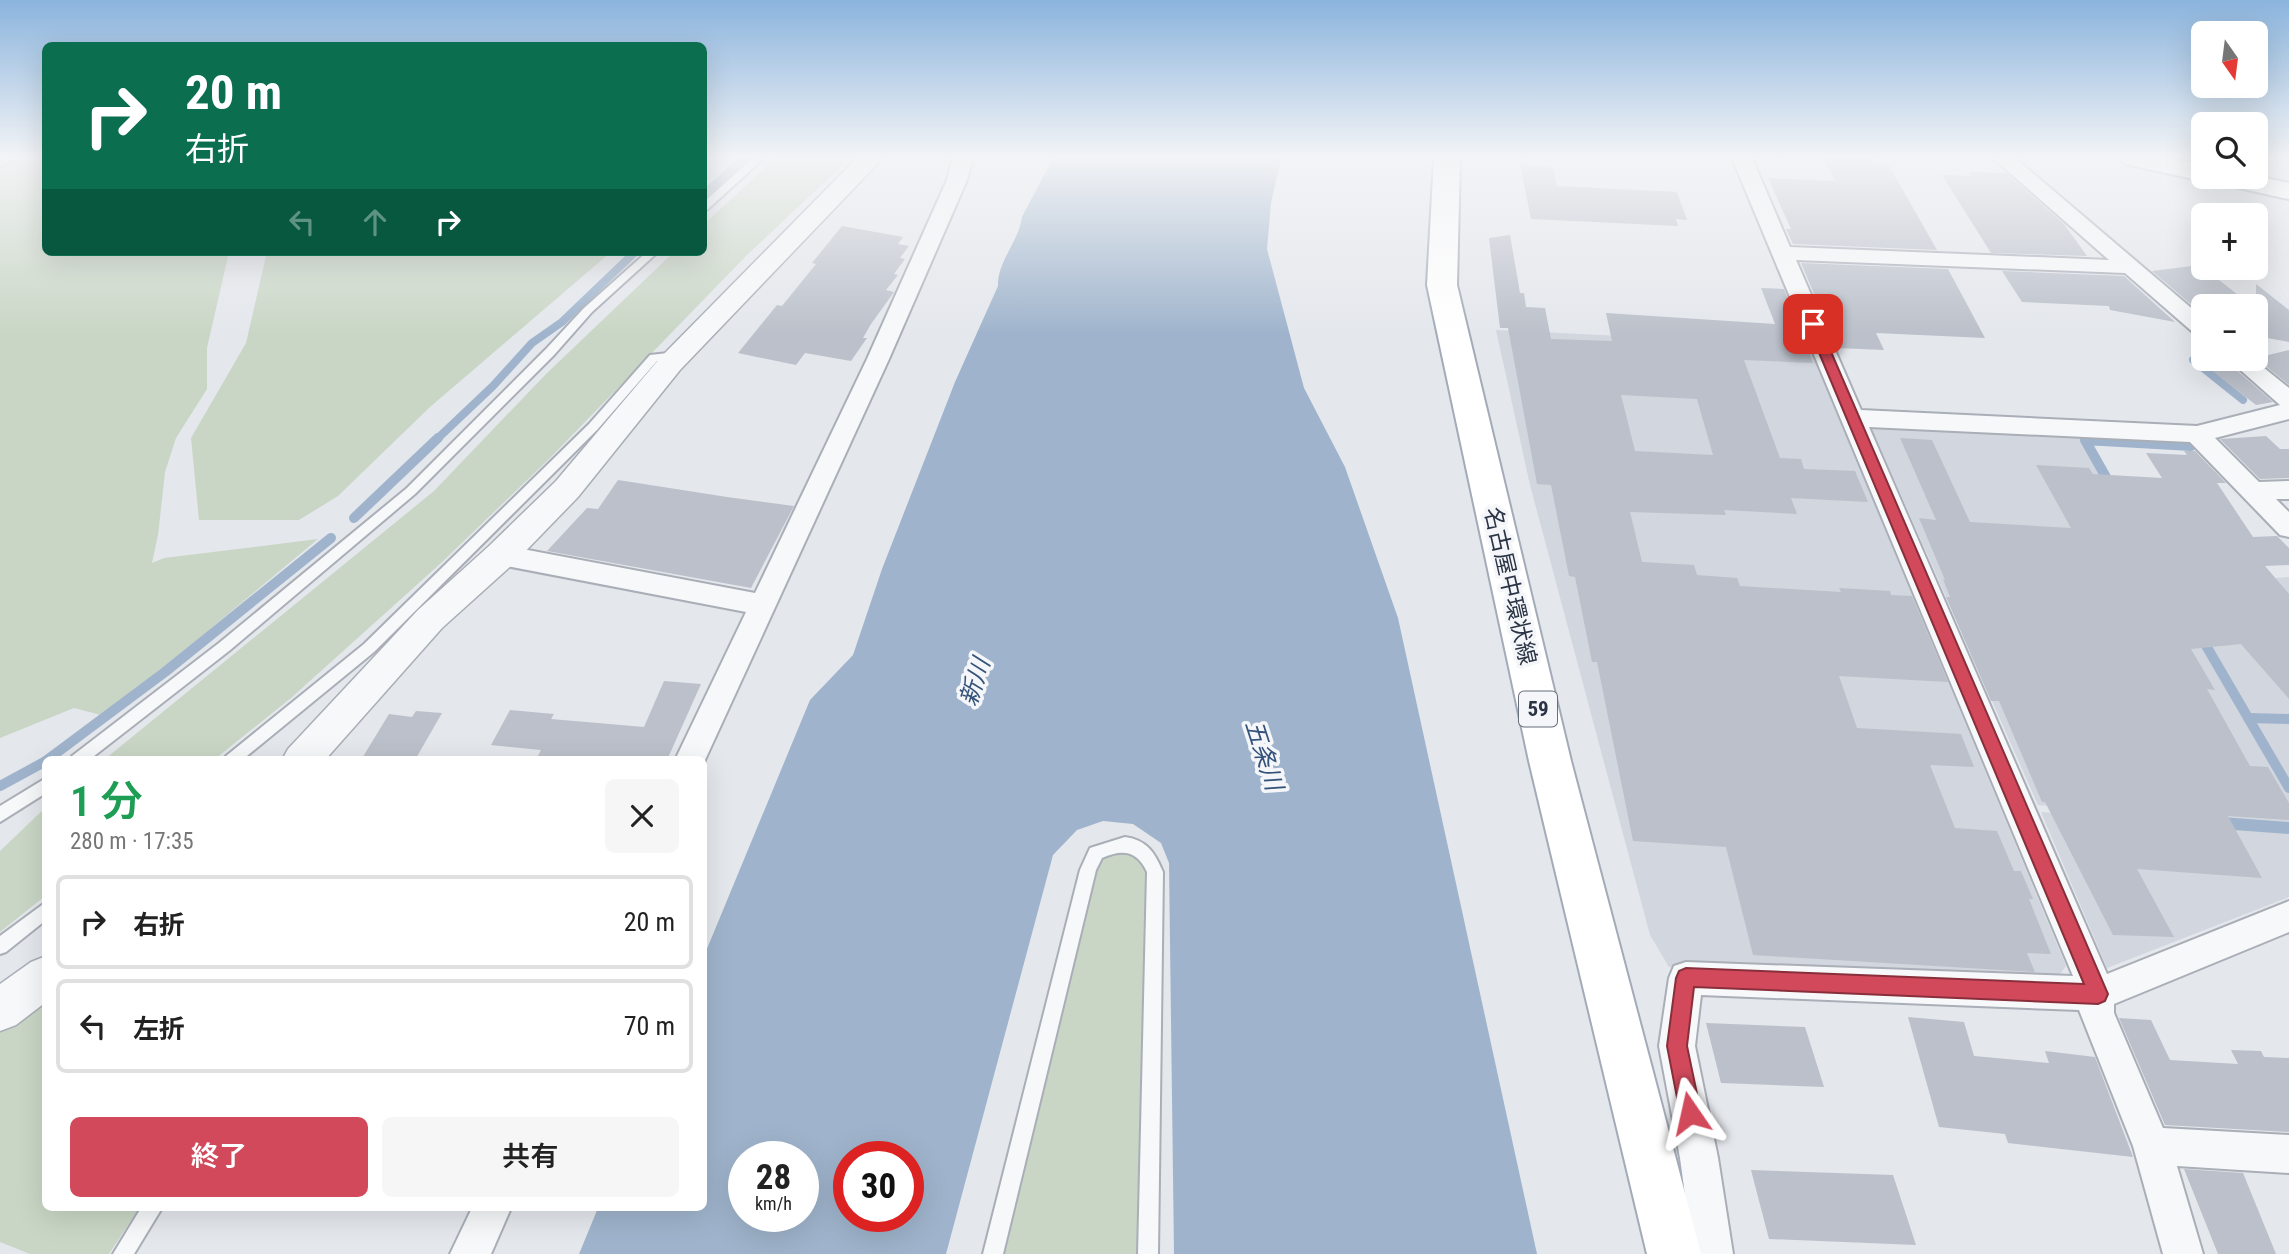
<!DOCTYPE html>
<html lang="ja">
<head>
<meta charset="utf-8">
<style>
	body { margin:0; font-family:"Roboto Condensed","Noto Sans JP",sans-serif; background:#f6f6f6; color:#222; height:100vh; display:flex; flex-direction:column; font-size:26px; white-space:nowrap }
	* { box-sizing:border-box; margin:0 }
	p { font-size:23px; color:#767676 }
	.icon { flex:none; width:38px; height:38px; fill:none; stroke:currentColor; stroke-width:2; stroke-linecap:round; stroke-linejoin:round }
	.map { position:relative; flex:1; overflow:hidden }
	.drawer { position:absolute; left:42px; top:756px; width:665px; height:455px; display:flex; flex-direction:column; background:#fff; border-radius:10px; box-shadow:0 7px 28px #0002 }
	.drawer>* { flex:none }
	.banner { position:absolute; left:42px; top:42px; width:665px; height:214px; border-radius:10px; box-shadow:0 7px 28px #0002; background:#0b6e4f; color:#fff; overflow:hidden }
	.needle { width:46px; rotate:166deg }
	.tools { position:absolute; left:2191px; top:21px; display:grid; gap:14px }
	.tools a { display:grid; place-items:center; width:77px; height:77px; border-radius:10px; background:#fff; box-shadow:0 7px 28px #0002; font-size:35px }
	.speed { position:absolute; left:728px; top:1141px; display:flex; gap:14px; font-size:35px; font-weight:700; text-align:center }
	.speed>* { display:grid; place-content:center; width:91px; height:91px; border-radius:50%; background:#fff; box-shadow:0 7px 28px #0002; line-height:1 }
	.speed small { font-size:18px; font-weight:400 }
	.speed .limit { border:10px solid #d22; background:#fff; color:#111 }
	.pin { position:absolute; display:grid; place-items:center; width:60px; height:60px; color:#fff; margin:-30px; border-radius:14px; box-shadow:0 4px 10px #0006 }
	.me { position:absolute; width:77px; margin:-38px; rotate:349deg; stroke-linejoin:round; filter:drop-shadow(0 0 5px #0008) }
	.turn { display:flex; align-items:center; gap:24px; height:147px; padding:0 28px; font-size:32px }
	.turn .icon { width:91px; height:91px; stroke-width:2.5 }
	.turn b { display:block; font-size:49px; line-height:60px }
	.lanes { display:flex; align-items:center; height:66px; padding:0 28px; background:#0003; justify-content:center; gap:35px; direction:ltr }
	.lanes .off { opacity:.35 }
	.round { display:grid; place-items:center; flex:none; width:74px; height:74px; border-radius:10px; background:#f6f6f6 }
	.overview { display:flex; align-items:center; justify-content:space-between; height:119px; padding:0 28px }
	h1 { font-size:42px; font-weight:600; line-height:52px; color:#1e9e55 }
	.action { display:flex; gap:14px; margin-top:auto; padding:14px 28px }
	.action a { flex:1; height:80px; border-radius:10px; background:#d1495b; color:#fff; font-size:28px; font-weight:600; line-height:80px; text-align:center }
	.action a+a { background:#f6f6f6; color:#222 }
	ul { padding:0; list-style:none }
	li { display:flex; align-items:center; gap:21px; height:94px; margin:0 14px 10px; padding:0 14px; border:4px solid #e0e0e0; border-radius:10px }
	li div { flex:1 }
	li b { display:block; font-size:26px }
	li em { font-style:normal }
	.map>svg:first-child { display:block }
</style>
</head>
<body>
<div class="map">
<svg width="2289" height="1254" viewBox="0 0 2289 1254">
	<rect width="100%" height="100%" fill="#e4e7ec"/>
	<g fill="#d2d6de">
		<polygon points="1496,330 1808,345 2066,966 2054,982 1669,967 1650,935 1530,485"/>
		<polygon points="1871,427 2080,438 2289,794 2289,825 2038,805"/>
		<polygon points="2289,577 2289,717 2251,716 2175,587"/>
		<polygon points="2254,721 2289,722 2289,781"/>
		<polygon points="2041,812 2289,832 2289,897 2107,968"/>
	</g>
	<g fill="#c9d6c5">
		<polygon points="16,158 45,158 46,252 229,252 207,348 207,389 176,438 165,472 158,535 152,563 164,558 318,539 161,670 101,715 74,708 0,738 0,167"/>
		<polygon points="776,158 850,158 745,257 550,458 441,563 291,698 215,759 105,759 434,491 546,374 674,252 704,252 704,224"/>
		<polygon points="267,252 611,252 430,407 338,496 299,520 199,520 191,438 246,343"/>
		<polygon points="45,808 45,896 0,932 0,851"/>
		<path d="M1123 837C1149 842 1155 846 1163 871L1158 1254H983L1080 868C1092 845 1098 842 1123 837Z"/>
		<polygon points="45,988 46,1208 139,1208 109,1254 30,1254 0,1242 0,1023"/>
	</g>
	<path fill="#9fb4cc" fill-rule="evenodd" d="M1053 158H1281L1271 203 1267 249 1304 388 1345 467 1398 618 1537 1254H1174L1169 863 1161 843 1133 824 1103 821 1077 830 1053 855 946 1254H579L598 1208H704V956L810 700 853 655 882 569 955 382 998 286C997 262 1019 241 1022 217ZM744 1157H803V1216H744ZM849 1157H908V1216H849Z"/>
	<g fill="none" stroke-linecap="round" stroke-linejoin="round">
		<g stroke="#9fb4cc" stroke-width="8">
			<polyline points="704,194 745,158"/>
			<polyline points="2209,359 2193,360 2243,400"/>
			<polyline points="436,440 493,386 532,343 562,322 635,252"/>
		</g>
		<g stroke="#9fb4cc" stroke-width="10">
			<polyline points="2111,486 2085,440 2191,446"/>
			<polyline points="354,518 438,438"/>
			<polyline points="2201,637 2289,788"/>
			<polyline points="2248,718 2289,719"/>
			<polyline points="47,760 165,672 331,538"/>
			<polyline points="0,786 46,761"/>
		</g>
		<polyline stroke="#9fb4cc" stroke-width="12" points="2221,823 2289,828"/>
	</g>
	<g fill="#bbc0ca" fill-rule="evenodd">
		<polygon points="1823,158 1874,158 1876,162 1887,162 1937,250 1793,244 1786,229 1791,229 1768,178 1835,181"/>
		<polygon points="1520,164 1553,167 1557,186 1677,192 1687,220 1676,219 1678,226 1531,219"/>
		<polygon points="1969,172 2006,173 2064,224 2087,256 1991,253 1942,175 1972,176"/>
		<polygon points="842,226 903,237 898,244 909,246 900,258 905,259 894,274 898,275 886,290 894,292 871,324 863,338 867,338 851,361 805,353 796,365 738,353 777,305 782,306 816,264 812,263"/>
		<path d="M1510 235 1520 293H1524L1526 307 1545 308 1551 339 1612 341 1606 313 1775 324 1761 288 1784 289 1813 363 1744 360 1780 458 1801 459 1804 469 1855 471 1868 502 1791 498 1797 514 1724 510 1726 515 1630 512 1642 562 1694 565 1697 575 1737 578 1740 586 1841 592 1839 588 1890 591 1891 595 1912 596 1948 682 1839 676 1857 728 1961 734 1974 767 1930 765 1955 828 1997 831 2014 871H2021L2033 899H2029L2051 954 2027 953 2035 972 1753 955 1726 847 1633 841 1597 662H1592L1575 577 1569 576 1551 485 1537 484 1508 328H1500L1489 238ZM1621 395 1697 399 1713 455 1635 451Z"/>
		<polygon points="1801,263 1948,269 1985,338 1876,333 1884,350 1837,348"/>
		<polygon points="2200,265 2252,306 2193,306 2152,271"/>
		<polygon points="2002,271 2124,276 2175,322 2110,310 2109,306 2022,302"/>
		<polygon points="2256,284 2289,310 2289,342 2256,336"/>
		<polygon points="2289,350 2289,385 2256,358"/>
		<polygon points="2226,361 2273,402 2256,405 2205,365"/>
		<polygon points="2266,436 2280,449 2289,449 2289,478 2260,479 2220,439"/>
		<polygon points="1900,438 1932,440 1970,522 2071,528 2036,465 2089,468 2093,474 2162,478 2146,453 2187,455 2184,451 2195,451 2226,483 2217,483 2253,537 2277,536 2289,548 2289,565 2265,566 2289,594 2289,699 2241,644 2191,649 2215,690 2207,689 2250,766 2268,767 2289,803 2289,820 2228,816 2262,878 2137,869 2174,937 2113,935 2045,802 2042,802 1999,701 1991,701 1946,597 1950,597 1943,579 1945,580 1919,518 1936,520"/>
		<polygon points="618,480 727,497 794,506 751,588 547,551 587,508 598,509"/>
		<polygon points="664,681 701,684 667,760 536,760 541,750 491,745 510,710 554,714 551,719 644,727"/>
		<polygon points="416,711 442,713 415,760 361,760 389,714 412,717"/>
		<polygon points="1908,1017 1964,1022 1974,1056 2049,1063 2045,1051 2095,1057 2133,1157 2008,1143 2005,1134 1939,1127"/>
		<polygon points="2119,1018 2151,1020 2170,1060 2238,1064 2231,1050 2261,1051 2264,1057 2289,1058 2289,1132 2165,1125"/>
		<polygon points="1706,1023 1805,1027 1824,1087 1721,1083"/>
		<polygon points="2184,1169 2243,1173 2276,1254 2218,1254"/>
		<polygon points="1751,1170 1893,1175 1916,1245 1769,1239"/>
	</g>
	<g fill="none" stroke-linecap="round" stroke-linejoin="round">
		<defs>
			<g id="service">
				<polygon points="2,158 14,158 0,166"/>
				<polygon points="753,158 764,158 708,209 704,210 704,202"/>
				<polygon points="647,252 658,252 592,312 554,355 415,494 229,651 89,760 70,760 72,756 219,643 407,488 546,349 584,308"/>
				<polygon points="677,352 681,353 681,359 657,361 597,430 374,652 242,760 224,760 226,756 364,644 589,424 650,355"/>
				<polygon points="46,778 46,793 0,822 0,806"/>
				<path d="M1125 837C1147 840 1155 853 1163 872L1158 1254H1138L1147 872C1137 850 1122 849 1102 858L1096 870 1003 1254H983L1080 870 1090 848Z"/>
				<polygon points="46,902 46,920 6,952 0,954 0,936"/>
				<polygon points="141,1208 162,1208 134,1254 113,1254"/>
			</g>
			<g id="minor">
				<polygon points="953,158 973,158 967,180 889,359 705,760 704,764 704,760 675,760 746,612 501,565 492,562 488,555 492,548 501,545 755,593 867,359 947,180"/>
				<polygon points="1732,158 1752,158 1790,247 2109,260 1993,158 2015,158 2203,318 2203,336 2195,334 2125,273 1796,260 1861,410 2197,426 2280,405 2228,359 2253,359 2289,388 2289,419 2215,438 2259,482 2289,481 2289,499 2276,499 2289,512 2289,537 2280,535 2190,442 1869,427 2107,974 2289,901 2289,932 2114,1004 2114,1013 2163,1128 2289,1135 2289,1173 2177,1166 2203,1254 2163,1254 2133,1146 2079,1010 1701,995 1695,1046 1718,1158 1733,1254 1693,1254 1680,1158 1659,1046 1669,978 1674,966 1686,962 2073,976"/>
				<polygon points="472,1208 511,1208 491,1254 450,1254"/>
			</g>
			<g id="tertiary">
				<polygon points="857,158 883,158 680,370 578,497 513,564 442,628 325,760 282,760 288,749 418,610 489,546 556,481 660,358"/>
				<polygon points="46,956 46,1002 16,1025 0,1031 0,984 31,962"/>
			</g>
			<g id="primary">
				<polygon points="1434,158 1460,158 1457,285 1571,761 1701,1254 1647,1254 1529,761 1427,285"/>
				<path d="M2121 158H2171L2203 165V177L2256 176 2289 183V199C2276 197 2208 180 2203 181L2134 166 2125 164Z"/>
			</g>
		</defs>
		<use href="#service" stroke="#a9aeb7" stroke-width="4"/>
		<use href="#minor" stroke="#a9aeb7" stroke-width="4"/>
		<use href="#tertiary" stroke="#a9aeb7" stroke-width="3"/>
		<use href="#primary" stroke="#a3abb8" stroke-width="4"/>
		<use href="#service" fill="#f7f8fa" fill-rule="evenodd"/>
		<use href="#minor" fill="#f7f8fa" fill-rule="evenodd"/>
		<use href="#tertiary" fill="#f7f8fa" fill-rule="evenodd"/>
		<use href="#primary" fill="#fff" fill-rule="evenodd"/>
	</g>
	<linearGradient id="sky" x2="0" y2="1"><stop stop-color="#8bb4dd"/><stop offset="0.47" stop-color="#f3f4f6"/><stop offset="1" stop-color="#f3f4f6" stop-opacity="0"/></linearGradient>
	<rect width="2289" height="334" fill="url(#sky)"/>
	<polygon fill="#d1495b" stroke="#882f3b" stroke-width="2" points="1813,320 1819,324 2108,994 2105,1001 2098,1004 1694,987 1687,1046 1701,1113 1698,1121 1690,1124 1683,1121 1680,1113 1667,1046 1676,978 1679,971 1686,968 2084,984 1807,324"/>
	<g text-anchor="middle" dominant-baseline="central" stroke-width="7" stroke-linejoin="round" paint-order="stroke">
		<rect fill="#f4f6f9" stroke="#676e7b" stroke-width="2" x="1519" y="691.5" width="38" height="35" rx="5"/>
		<g font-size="21" font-weight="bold" fill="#2b3445">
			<text x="1538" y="709">59</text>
		</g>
		<g font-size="23" fill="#2b3445" stroke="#f4f6f9">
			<text transform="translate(1510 586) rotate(77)">名古屋中環状線</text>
		</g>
		<g font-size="24" font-style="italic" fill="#34527a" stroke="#f4f6f9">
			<text transform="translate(975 682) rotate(-72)">新川</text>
			<text transform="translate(1264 755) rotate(72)">五条川</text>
		</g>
	</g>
</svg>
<div class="tools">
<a><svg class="needle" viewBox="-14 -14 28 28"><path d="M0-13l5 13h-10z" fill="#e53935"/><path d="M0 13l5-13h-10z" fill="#767676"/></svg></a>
<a><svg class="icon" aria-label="search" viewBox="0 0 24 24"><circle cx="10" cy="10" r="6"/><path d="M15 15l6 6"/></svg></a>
<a>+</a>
<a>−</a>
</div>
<div class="speed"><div>28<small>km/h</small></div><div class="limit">30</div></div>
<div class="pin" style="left:1813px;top:324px;background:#d93025"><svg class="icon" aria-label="arrive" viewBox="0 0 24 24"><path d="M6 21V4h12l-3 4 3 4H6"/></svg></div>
<svg class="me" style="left:1690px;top:1113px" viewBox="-20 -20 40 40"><path d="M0-17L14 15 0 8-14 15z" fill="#d1495b" stroke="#fff" stroke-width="4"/></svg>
<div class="banner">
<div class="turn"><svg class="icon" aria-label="right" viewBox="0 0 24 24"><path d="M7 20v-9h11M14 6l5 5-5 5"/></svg><div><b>20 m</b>右折</div></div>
<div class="lanes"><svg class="icon off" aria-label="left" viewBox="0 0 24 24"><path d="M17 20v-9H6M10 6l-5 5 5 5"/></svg><svg class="icon off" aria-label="ahead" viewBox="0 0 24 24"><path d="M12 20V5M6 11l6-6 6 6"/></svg><svg class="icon" aria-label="right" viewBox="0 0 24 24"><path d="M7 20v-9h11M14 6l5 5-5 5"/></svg></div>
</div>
<section class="drawer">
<div class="overview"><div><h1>1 分</h1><p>280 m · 17:35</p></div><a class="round"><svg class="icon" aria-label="close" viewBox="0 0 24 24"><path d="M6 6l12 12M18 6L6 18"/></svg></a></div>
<ul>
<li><svg class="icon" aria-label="right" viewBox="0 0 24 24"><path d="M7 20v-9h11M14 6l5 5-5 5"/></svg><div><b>右折</b></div><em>20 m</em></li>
<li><svg class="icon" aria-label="left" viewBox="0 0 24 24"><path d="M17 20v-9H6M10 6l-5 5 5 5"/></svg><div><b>左折</b></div><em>70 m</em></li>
</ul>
<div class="action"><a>終了</a><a>共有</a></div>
</section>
</div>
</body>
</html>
